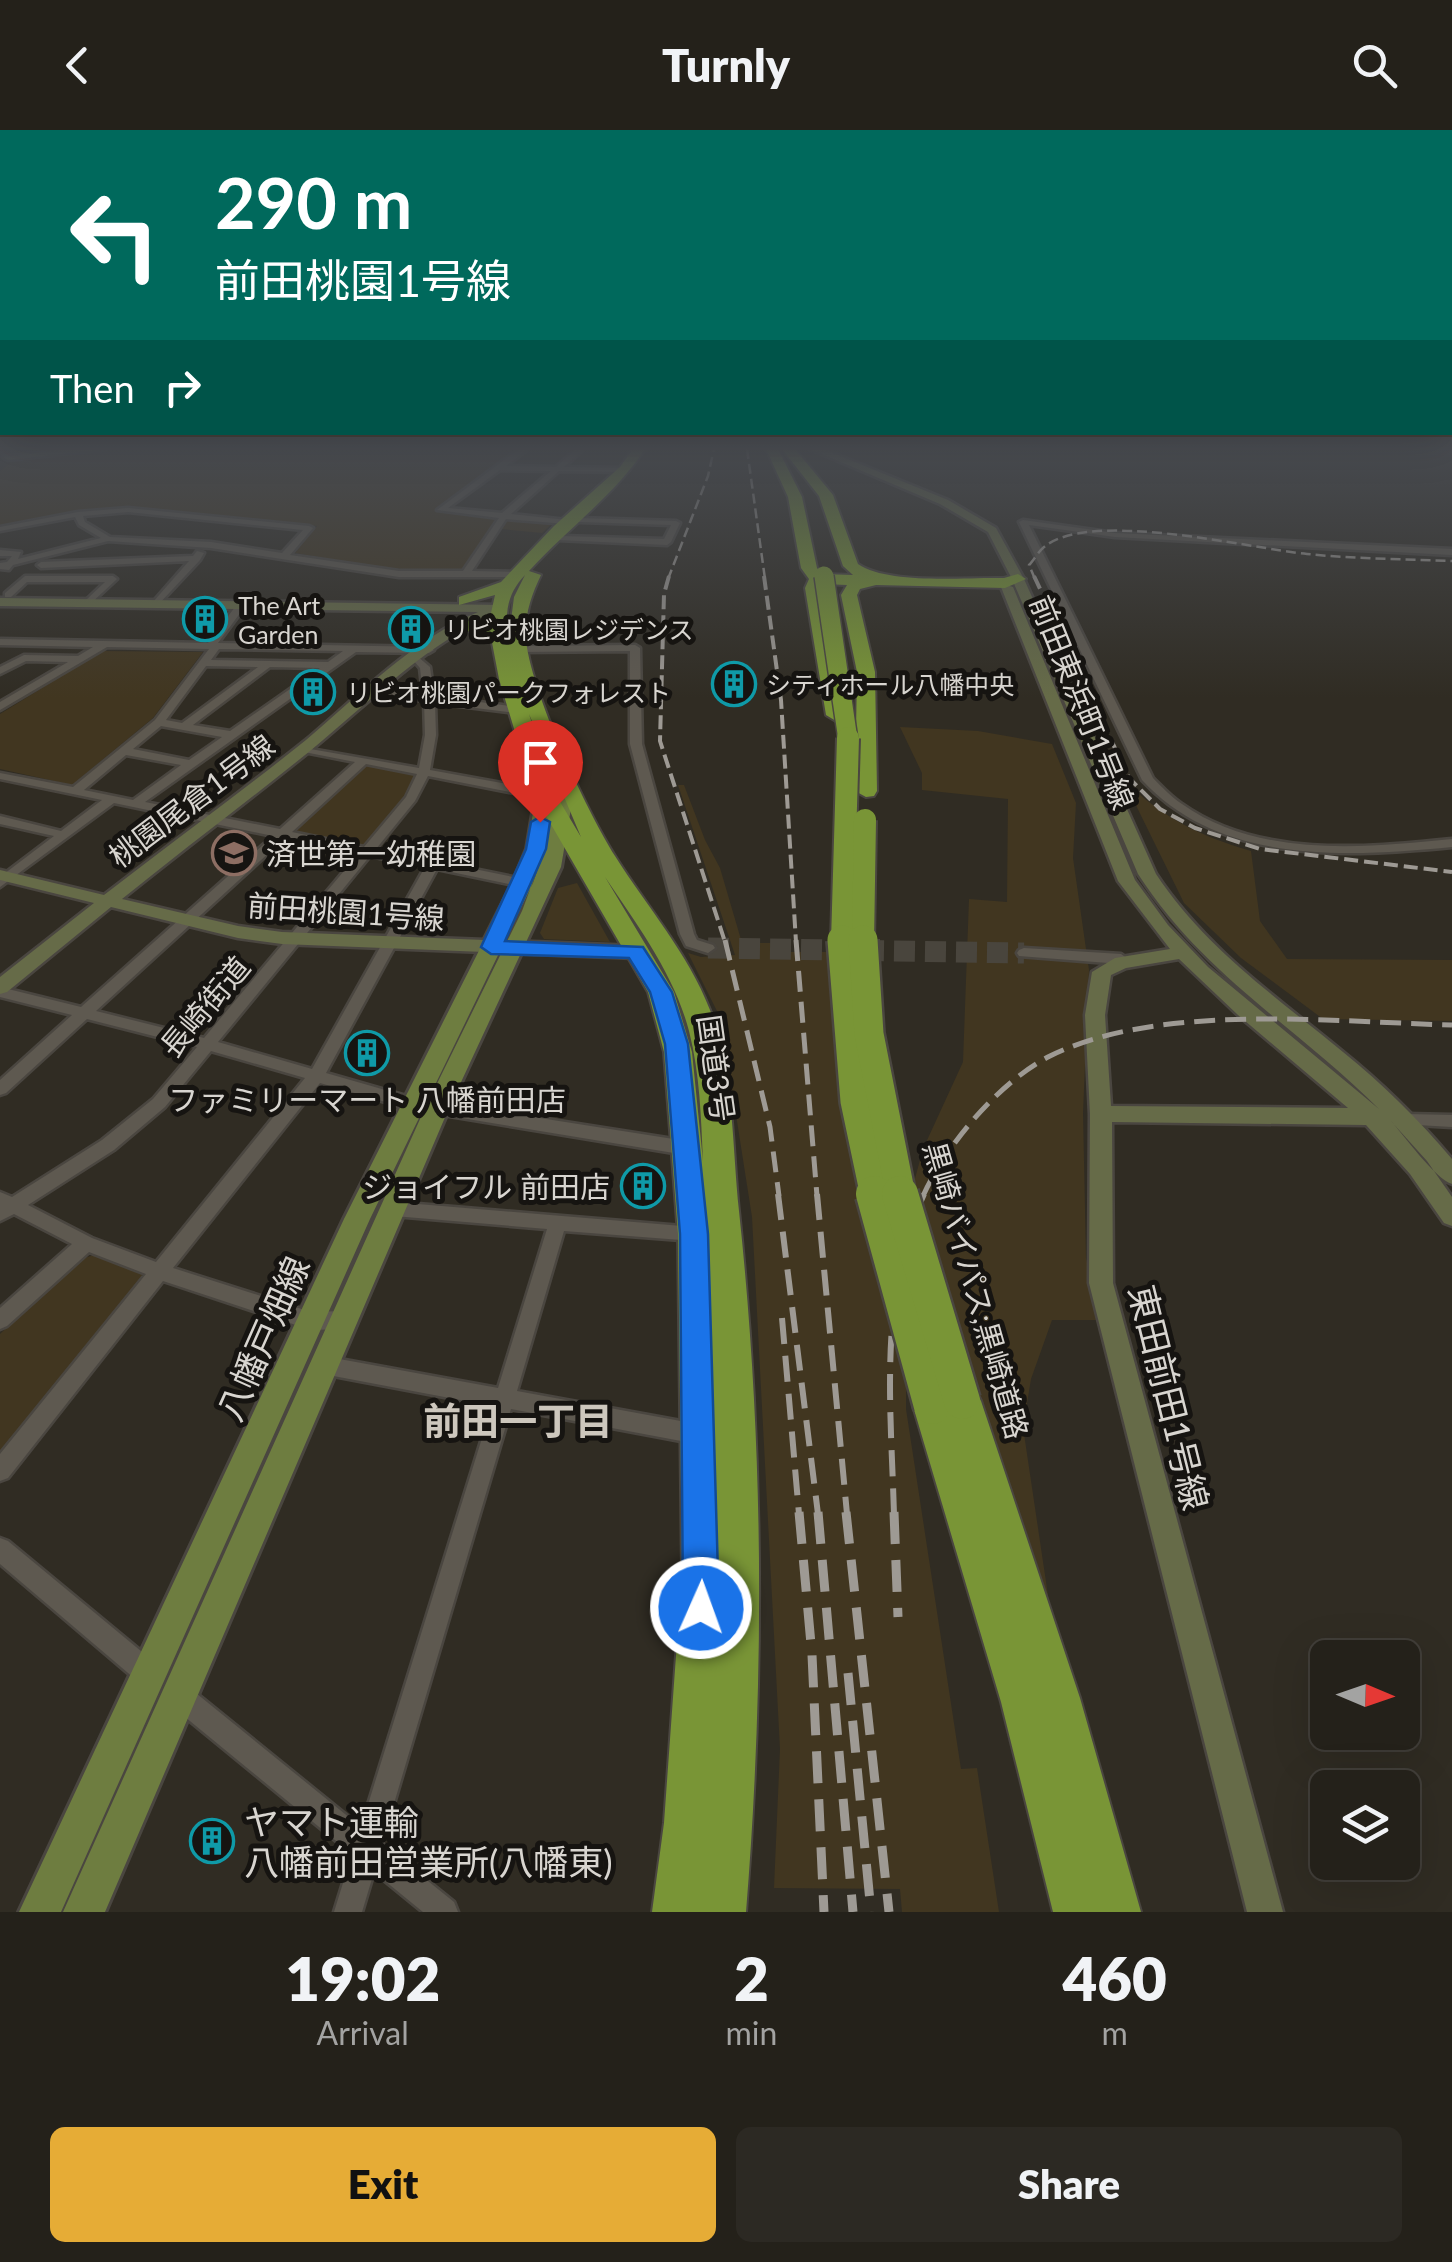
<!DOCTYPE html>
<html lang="en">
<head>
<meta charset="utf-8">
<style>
	body { margin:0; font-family:Lato,"Noto Sans JP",sans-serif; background:#2c2923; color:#f1f3f6; height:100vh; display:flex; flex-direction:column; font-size:38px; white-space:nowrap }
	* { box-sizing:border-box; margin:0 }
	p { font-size:32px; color:#a3a3a2 }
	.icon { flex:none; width:55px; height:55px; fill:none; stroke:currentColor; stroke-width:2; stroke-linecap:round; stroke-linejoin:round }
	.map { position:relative; height:1782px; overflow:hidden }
	.side { display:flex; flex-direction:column; background:#24211a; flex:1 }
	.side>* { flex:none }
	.banner { position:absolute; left:0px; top:0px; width:1452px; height:305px; box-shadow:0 10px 40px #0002,0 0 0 2px #413e39; background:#00695c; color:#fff; overflow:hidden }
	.needle { width:65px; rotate:92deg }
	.controls { position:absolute; left:1310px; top:1510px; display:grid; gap:20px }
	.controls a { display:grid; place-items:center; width:110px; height:110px; border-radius:15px; background:#24211a; box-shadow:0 10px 40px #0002,0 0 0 2px #413e39; font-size:50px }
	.pin { position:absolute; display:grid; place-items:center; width:85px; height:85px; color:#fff; margin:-102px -42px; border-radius:50% 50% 50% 0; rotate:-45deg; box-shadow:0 0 10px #0007 }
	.pin .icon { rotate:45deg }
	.me { position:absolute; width:110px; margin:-55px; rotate:2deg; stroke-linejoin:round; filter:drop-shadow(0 0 8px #0008) }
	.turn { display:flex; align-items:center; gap:35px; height:210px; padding:0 50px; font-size:45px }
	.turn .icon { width:130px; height:130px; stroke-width:2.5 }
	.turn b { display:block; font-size:70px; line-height:85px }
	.then { display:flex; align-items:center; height:95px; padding:0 50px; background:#0003; gap:20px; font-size:38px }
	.eta { display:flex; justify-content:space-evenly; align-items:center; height:170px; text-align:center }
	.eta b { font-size:60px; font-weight:800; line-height:70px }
	.action { display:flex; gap:20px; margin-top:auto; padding:20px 50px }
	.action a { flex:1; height:115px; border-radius:15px; background:#e6ac36; color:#111; font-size:40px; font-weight:800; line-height:115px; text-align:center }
	.action a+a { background:#2c2923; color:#f1f3f6 }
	header { display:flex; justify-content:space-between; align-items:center; height:130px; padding:0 50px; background:#24211a; font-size:45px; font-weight:800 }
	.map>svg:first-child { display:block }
</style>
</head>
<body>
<header><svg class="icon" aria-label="back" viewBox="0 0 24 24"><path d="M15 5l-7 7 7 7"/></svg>Turnly<svg class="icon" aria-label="search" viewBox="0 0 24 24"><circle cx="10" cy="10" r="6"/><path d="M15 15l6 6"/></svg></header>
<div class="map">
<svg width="1452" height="1782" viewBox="0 0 1452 1782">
	<rect width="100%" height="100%" fill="#302c23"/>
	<g fill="#413620">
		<polygon points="117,319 521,319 438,381 553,393 542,403 491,398 465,440 458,442 383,438 295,423 317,396 135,378 71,383 0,397 0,341 12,331"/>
		<polygon points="102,521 203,522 153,588 72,655 0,639 0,584"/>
		<polygon points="900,597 978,601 1052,614 1076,673 1073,728 1089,840 1083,983 1086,1128 1099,1190 1052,1190 1031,1249 1023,1297 1049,1472 927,1111 906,1236 906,1279 961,1639 977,1638 999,1782 902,1782 900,1759 774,1758 780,1619 752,1087 721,889 688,823 701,827 735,825 678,655 684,655 705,710 720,738 742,813 775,813 776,822 829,822 836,917 913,1056 923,1019 963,932 969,769 1007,772 1008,669 922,660 922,643"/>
		<polygon points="370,634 418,644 407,667 366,715 360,718 295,704 293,700 361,636"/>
		<path d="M1124 651C1166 689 1197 705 1251 721L1260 791 1287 829 1452 830V891L1323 889 1241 828 1184 773Z"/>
		<polygon points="577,753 610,812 544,809 540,803 558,758"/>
		<polygon points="94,1125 142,1142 143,1151 0,1328 0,1204 78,1130"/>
	</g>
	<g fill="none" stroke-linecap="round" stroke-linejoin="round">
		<polyline stroke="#49453d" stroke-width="21" stroke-dasharray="21 10" stroke-linecap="butt" points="708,818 1024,823"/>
		<defs>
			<g id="street">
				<path d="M519 319H528L506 336 556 337 576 319H584L564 337 625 338 629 340 625 342 559 341 511 384 567 390 571 392 567 394 506 389 472 441 521 442V446L518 447H399L211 418 108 411 13 435 9 440 0 439V433L7 432 12 426H0V420L21 422 18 429 101 408 79 395 75 387 0 401V397L78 382 128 378 309 396 313 398 290 425 399 441H463L499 388 437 380ZM500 340 551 341 502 383 448 378ZM128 382 303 400 282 423 211 412 110 407 85 392 83 386Z"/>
				<polygon points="578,388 676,391 680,393 671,412 667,415 558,410 558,406 561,406 664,409 671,395 581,392 578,392"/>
				<path d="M1023 390 1115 403 1452 419V425L1115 407 1029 395 1153 648C1162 657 1171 667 1182 674 1258 728 1364 718 1452 709V717C1347 727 1220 735 1142 650L1019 392Z"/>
				<polygon points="197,421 204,423 200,430 156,477 153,476 153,472 189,431 41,438 37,435 41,432 193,426"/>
				<polygon points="25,446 113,446 117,449 88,476 83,473 85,471 105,452 27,452 11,467 5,467 5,463"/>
				<path d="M247 464 252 467 218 513 429 517 434 520 429 523 356 522 145 672 280 699 355 632 299 621V617L419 638 425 605 424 571 374 565 369 562 374 559 423 565 420 538 412 529 417 526 430 537 434 566 517 577 522 580 517 583 435 573 436 605 430 640 545 661 551 665 545 669 428 646 415 671 376 719 523 749 530 753 523 757 437 739 326 943 413 968 686 1011 692 1013 694 1018 692 1023 686 1025 413 980 320 953 173 1138 311 1182 344 1181 351 1184 354 1190 351 1196 344 1199 311 1200 163 1151 8 1348 0 1351V1324L146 1144 89 1122 7 1196 0 1199V1178L72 1114 14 1084 0 1091V1062L12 1067 102 1010 153 969 197 917 87 889 6 963 0 965V950L72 885 0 867V857L81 877 273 706 114 673 0 757V747L54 706 0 694V686L61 701 102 670 0 649V643L73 657 155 590 209 519 107 517 0 580V572L68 532 26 531 0 544V537L24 525 78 526 93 517 0 515V509L208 513 244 465ZM219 519 343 521 328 532 211 530ZM206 536 258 537 182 593 166 590ZM270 537 320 538 230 601 193 595ZM161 596 222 607 189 630 133 619ZM126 625 181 635 133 670 84 660ZM366 634 417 644 406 667 364 717 292 702ZM285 708 359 723 204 908 96 881ZM370 726 425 737 312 939 218 912ZM211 921 305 948 156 1132 92 1108 28 1075 114 1020 165 977Z"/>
				<polygon points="635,515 640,518 642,614 694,804 697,810 713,815 715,818 708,823 686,816 680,804 630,614 630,521 517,522 512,519 517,516"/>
				<polygon points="1024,818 1121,824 1128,829 1121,834 1019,826 1017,823 1019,820"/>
				<polygon points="1406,984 1452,985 1452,997 1400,994 1398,990 1400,986"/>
				<polygon points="394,1072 694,1097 700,1099 703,1104 700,1109 694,1111 564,1101 517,1261 697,1294 704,1297 707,1304 704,1311 697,1314 511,1279 382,1714 454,1772 458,1782 423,1782 374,1742 362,1782 334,1782 352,1724 168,1573 165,1564 168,1555 177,1552 186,1555 361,1697 492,1276 323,1244 316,1241 313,1235 316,1229 323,1226 498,1258 547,1099 394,1086 388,1084 385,1079 388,1074"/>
				<polygon points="0,1408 8,1411 159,1536 162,1545 159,1554 150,1557 141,1554 0,1434"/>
			</g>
			<g id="secondary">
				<polygon points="68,319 106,319 8,330 3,327"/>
				<path d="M810 319H823L948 370 996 398 1024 449 1156 744C1205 818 1275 866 1343 922 1383 954 1419 990 1452 1029V1054C1434 1048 1404 1005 1390 990L1427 1031 1452 1067V1096L1444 1093 1410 1044 1366 995 1112 992 1113 1153 1283 1782H1247L1089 1153 1090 984 1085 885 1092 842 1115 828 1170 819 1118 751 1001 457 1003 454 1013 457 1135 750 1168 795 1208 837 1379 979C1296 896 1204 846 1138 744L1012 449 988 402 940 374ZM1179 829 1238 885 1348 978 1111 976 1105 885 1111 845 1126 838Z"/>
				<path d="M0 468 502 475V481C428 511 371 571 310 621 248 671 184 719 122 769L238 796 282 802 636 816 645 822 636 828 282 814 238 808 111 777 7 862 0 864V847L94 773 0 750V740L104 765C171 713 240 663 306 610 359 565 414 509 478 482L0 476Z"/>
			</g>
			<polygon id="primary" points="566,650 575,655 561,737 449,978 105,1782 63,1782 425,978 522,781 544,722 533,753 370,1089 61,1782 19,1782 344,1089 513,753 527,719 536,665 545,660 554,665 548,702 557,655"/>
			<g id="highway">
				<path d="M633 319H645C615 365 566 400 529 441L541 445C531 466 524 486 526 510 531 562 586 680 615 726 647 777 688 823 710 880 734 943 732 1014 739 1081 764 1315 765 1548 746 1782H652L664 1693 682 1442 678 1104 664 922 648 862 534 665 499 549 490 502 461 501 452 496 461 491 489 492 495 465 459 475V467L501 452 554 396 620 337ZM525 445 514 467 509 506C504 482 508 463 525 445ZM529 584 581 707 556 665ZM605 747C638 796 674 844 689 901 700 944 701 988 703 1031L692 922 674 862Z"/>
				<path d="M766 319H778L802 367 817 438 822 444 853 445 843 436 819 366 782 319H795L833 365 858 434C889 455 964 447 1004 448L1018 444 1026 449 1005 458 876 455 860 459 857 465 875 542 877 661 874 666 866 667 855 661 857 542 841 465 847 455 823 454 821 458 846 585 836 591 826 585 805 458 809 449 801 438 788 367Z"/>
				<polygon points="962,1254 975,1259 981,1271 1080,1568 1141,1782 1053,1782 1001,1572 913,1276 919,1264 932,1258 946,1265 949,1259"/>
			</g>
		</defs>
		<use href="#street" stroke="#4a4640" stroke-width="5"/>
		<use href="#secondary" stroke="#4a4640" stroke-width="5"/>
		<use href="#primary" stroke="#4a4640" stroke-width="6"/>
		<use href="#highway" stroke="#4a4640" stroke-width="4"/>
		<use href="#street" fill="#5e5950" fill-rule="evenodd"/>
		<use href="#secondary" fill="#666b48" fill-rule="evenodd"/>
		<use href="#primary" fill="#6e7d40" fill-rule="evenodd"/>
		<use href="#highway" fill="#799536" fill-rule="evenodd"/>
		<g stroke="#9e9a94" stroke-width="2.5" stroke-dasharray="10 5" stroke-linecap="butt">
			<polyline points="747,319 765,449"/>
			<polyline points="668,449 708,346 714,319"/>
			<path d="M1035 449 1029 435C1034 430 1038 422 1044 417 1090 379 1248 418 1307 424 1355 429 1404 429 1452 431"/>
		</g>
		<g stroke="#9e9a94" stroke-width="4" stroke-dasharray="14 6" stroke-linecap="butt">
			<polyline points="669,446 664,464 660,611 725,812"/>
			<polyline points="764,446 781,570 796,812"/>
			<polyline points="1034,446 1129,648 1160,679 1195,698 1260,719 1452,742"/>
		</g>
		<g stroke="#9e9a94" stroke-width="5" stroke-dasharray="21 10" stroke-linecap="butt">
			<polyline points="725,810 770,997 779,1066"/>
			<polyline points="796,810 817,1066"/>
			<path d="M923 1066C946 1015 999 952 1050 926 1160 872 1332 892 1452 895"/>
		</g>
		<g stroke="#9e9a94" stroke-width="6" stroke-dasharray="26 12" stroke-linecap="butt">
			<polyline points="778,1064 818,1384"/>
			<polyline points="817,1064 847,1384"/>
			<polyline points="782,1188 799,1384"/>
			<path d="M894 1384C891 1278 878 1163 924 1064"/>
		</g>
		<g stroke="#9e9a94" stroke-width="9" stroke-dasharray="32 16" stroke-linecap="butt">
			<polyline points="799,1382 812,1525 824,1782"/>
			<polyline points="818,1382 853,1782"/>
			<polyline points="846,1382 889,1782"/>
			<polyline points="894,1382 898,1487"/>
			<polyline points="848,1543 871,1782"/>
		</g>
		<defs>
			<polyline id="highway-bridge-far4" points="824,445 825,449"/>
			<polyline id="highway-bridge-far3" points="824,446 848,610"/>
			<g id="highway-bridge-far2">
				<polyline points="842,812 848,608"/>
				<polyline points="863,812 865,690"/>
			</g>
			<g id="highway-bridge-far1">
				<polyline points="842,810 855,971 875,1066"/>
				<polyline points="863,810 869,904 901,1066"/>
			</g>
			<g id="highway-bridge">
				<polyline points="874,1064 932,1276"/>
				<polyline points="900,1064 962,1271"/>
			</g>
		</defs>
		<use href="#highway-bridge-far4" stroke="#4a4640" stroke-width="18" stroke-linecap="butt"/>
		<use href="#highway-bridge-far3" stroke="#4a4640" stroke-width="22" stroke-linecap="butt"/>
		<use href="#highway-bridge-far2" stroke="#4a4640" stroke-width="26" stroke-linecap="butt"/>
		<use href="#highway-bridge-far1" stroke="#4a4640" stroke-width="34" stroke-linecap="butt"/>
		<use href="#highway-bridge" stroke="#4a4640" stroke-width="41" stroke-linecap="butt"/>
		<use href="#highway-bridge-far4" stroke="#799536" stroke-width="15"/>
		<use href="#highway-bridge-far3" stroke="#799536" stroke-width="19"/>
		<use href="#highway-bridge-far2" stroke="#799536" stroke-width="22"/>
		<use href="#highway-bridge-far1" stroke="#799536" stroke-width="29"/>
		<use href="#highway-bridge" stroke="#799536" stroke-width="36"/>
	</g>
	<linearGradient id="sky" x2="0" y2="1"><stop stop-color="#1a1813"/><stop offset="0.56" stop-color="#484b50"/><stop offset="1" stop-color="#484b50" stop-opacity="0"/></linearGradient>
	<rect width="1452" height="568" fill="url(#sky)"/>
	<polygon fill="#1a73e8" stroke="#114b97" stroke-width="2.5" points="540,687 550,692 546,719 505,811 643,817 672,862 688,914 708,1104 719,1478 713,1491 701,1496 689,1491 683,1478 680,1104 665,914 650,862 629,828 491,824 481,817 526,719 531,692"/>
	<defs>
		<symbol id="building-ring" viewBox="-11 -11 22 22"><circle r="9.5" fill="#161411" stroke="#0f9aa8" stroke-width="1.5"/><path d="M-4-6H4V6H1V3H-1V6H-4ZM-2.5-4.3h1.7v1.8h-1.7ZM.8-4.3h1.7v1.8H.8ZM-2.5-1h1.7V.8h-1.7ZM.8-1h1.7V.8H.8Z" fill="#0f9aa8"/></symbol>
		<symbol id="school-ring" viewBox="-11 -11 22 22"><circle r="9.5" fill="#161411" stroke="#8d6e63" stroke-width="1.5"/><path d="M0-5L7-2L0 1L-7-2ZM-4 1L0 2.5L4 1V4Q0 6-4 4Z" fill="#8d6e63"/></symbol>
	</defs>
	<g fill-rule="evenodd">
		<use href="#building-ring" x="180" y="464" width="50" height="50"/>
		<use href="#building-ring" x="386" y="474" width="50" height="50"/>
		<use href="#building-ring" x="709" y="529" width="50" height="50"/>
		<use href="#building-ring" x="288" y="537" width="50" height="50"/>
		<use href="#school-ring" x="209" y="698" width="50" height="50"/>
		<use href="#building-ring" x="342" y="898" width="50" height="50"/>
		<use href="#building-ring" x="618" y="1031" width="50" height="50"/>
		<use href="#building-ring" x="187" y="1686" width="50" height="50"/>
	</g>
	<g text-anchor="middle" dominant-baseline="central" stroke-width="10" stroke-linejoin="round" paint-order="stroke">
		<g font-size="25" fill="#d8d5d0" stroke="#161411" text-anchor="start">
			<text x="238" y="475">The Art<tspan x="238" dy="29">Garden</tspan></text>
			<text x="444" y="499">リビオ桃園レジデンス</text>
			<text x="766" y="554">シティホール八幡中央</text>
			<text x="346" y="562">リビオ桃園パークフォレスト</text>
		</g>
		<g font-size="30" fill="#d8d5d0" stroke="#161411">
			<text transform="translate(1083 572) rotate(68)">前田東浜町1号線</text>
			<text transform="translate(191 670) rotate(-37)">桃園尾倉1号線</text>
			<text transform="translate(346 781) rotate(4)">前田桃園1号線</text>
			<text transform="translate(204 876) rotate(-50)">長崎街道</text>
			<text transform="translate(717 938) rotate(82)">国道3号</text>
			<text transform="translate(977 1160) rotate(74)">黒崎バイパス;黒崎道路</text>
		</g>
		<g font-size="30" fill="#d8d5d0" stroke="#161411" text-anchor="start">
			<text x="266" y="723">済世第一幼稚園</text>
			<text x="367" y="969" text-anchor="middle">ファミリーマート 八幡前田店</text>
			<text x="610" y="1056" text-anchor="end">ジョイフル 前田店</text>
		</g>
		<g font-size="35" fill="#d8d5d0" stroke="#161411">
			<text transform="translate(262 1208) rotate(-66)">八幡戸畑線</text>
			<text transform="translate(1170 1267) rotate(76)">東田前田1号線</text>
		</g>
		<g font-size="35" fill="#d8d5d0" stroke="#161411" text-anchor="start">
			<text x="244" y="1691">ヤマト運輸<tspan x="244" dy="40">八幡前田営業所(八幡東)</tspan></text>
		</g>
		<g font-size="38" font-weight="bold" fill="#cdc7bd" stroke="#161411">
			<text x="518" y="1290">前田一丁目</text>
		</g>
	</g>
</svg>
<div class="controls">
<a><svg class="needle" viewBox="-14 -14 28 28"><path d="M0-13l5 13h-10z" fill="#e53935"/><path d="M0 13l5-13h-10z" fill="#a3a3a2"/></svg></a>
<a><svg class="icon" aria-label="layers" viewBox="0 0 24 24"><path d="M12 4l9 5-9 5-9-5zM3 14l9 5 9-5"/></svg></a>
</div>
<div class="pin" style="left:540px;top:692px;background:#d93025"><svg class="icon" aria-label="arrive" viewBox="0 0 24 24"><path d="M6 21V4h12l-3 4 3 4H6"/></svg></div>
<svg class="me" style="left:701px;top:1478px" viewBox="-20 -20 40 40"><circle r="17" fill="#1a73e8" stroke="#fff" stroke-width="3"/><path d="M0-11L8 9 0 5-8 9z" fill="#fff"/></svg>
<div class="banner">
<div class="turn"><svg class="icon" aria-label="left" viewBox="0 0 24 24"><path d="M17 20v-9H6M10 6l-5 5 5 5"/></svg><div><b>290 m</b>前田桃園1号線</div></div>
<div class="then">Then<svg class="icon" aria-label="right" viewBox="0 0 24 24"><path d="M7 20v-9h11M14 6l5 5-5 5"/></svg></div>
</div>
</div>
<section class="side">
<div class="eta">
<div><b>19:02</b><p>Arrival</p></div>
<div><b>2</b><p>min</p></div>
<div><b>460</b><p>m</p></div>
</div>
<div class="action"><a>Exit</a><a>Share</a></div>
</section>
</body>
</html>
